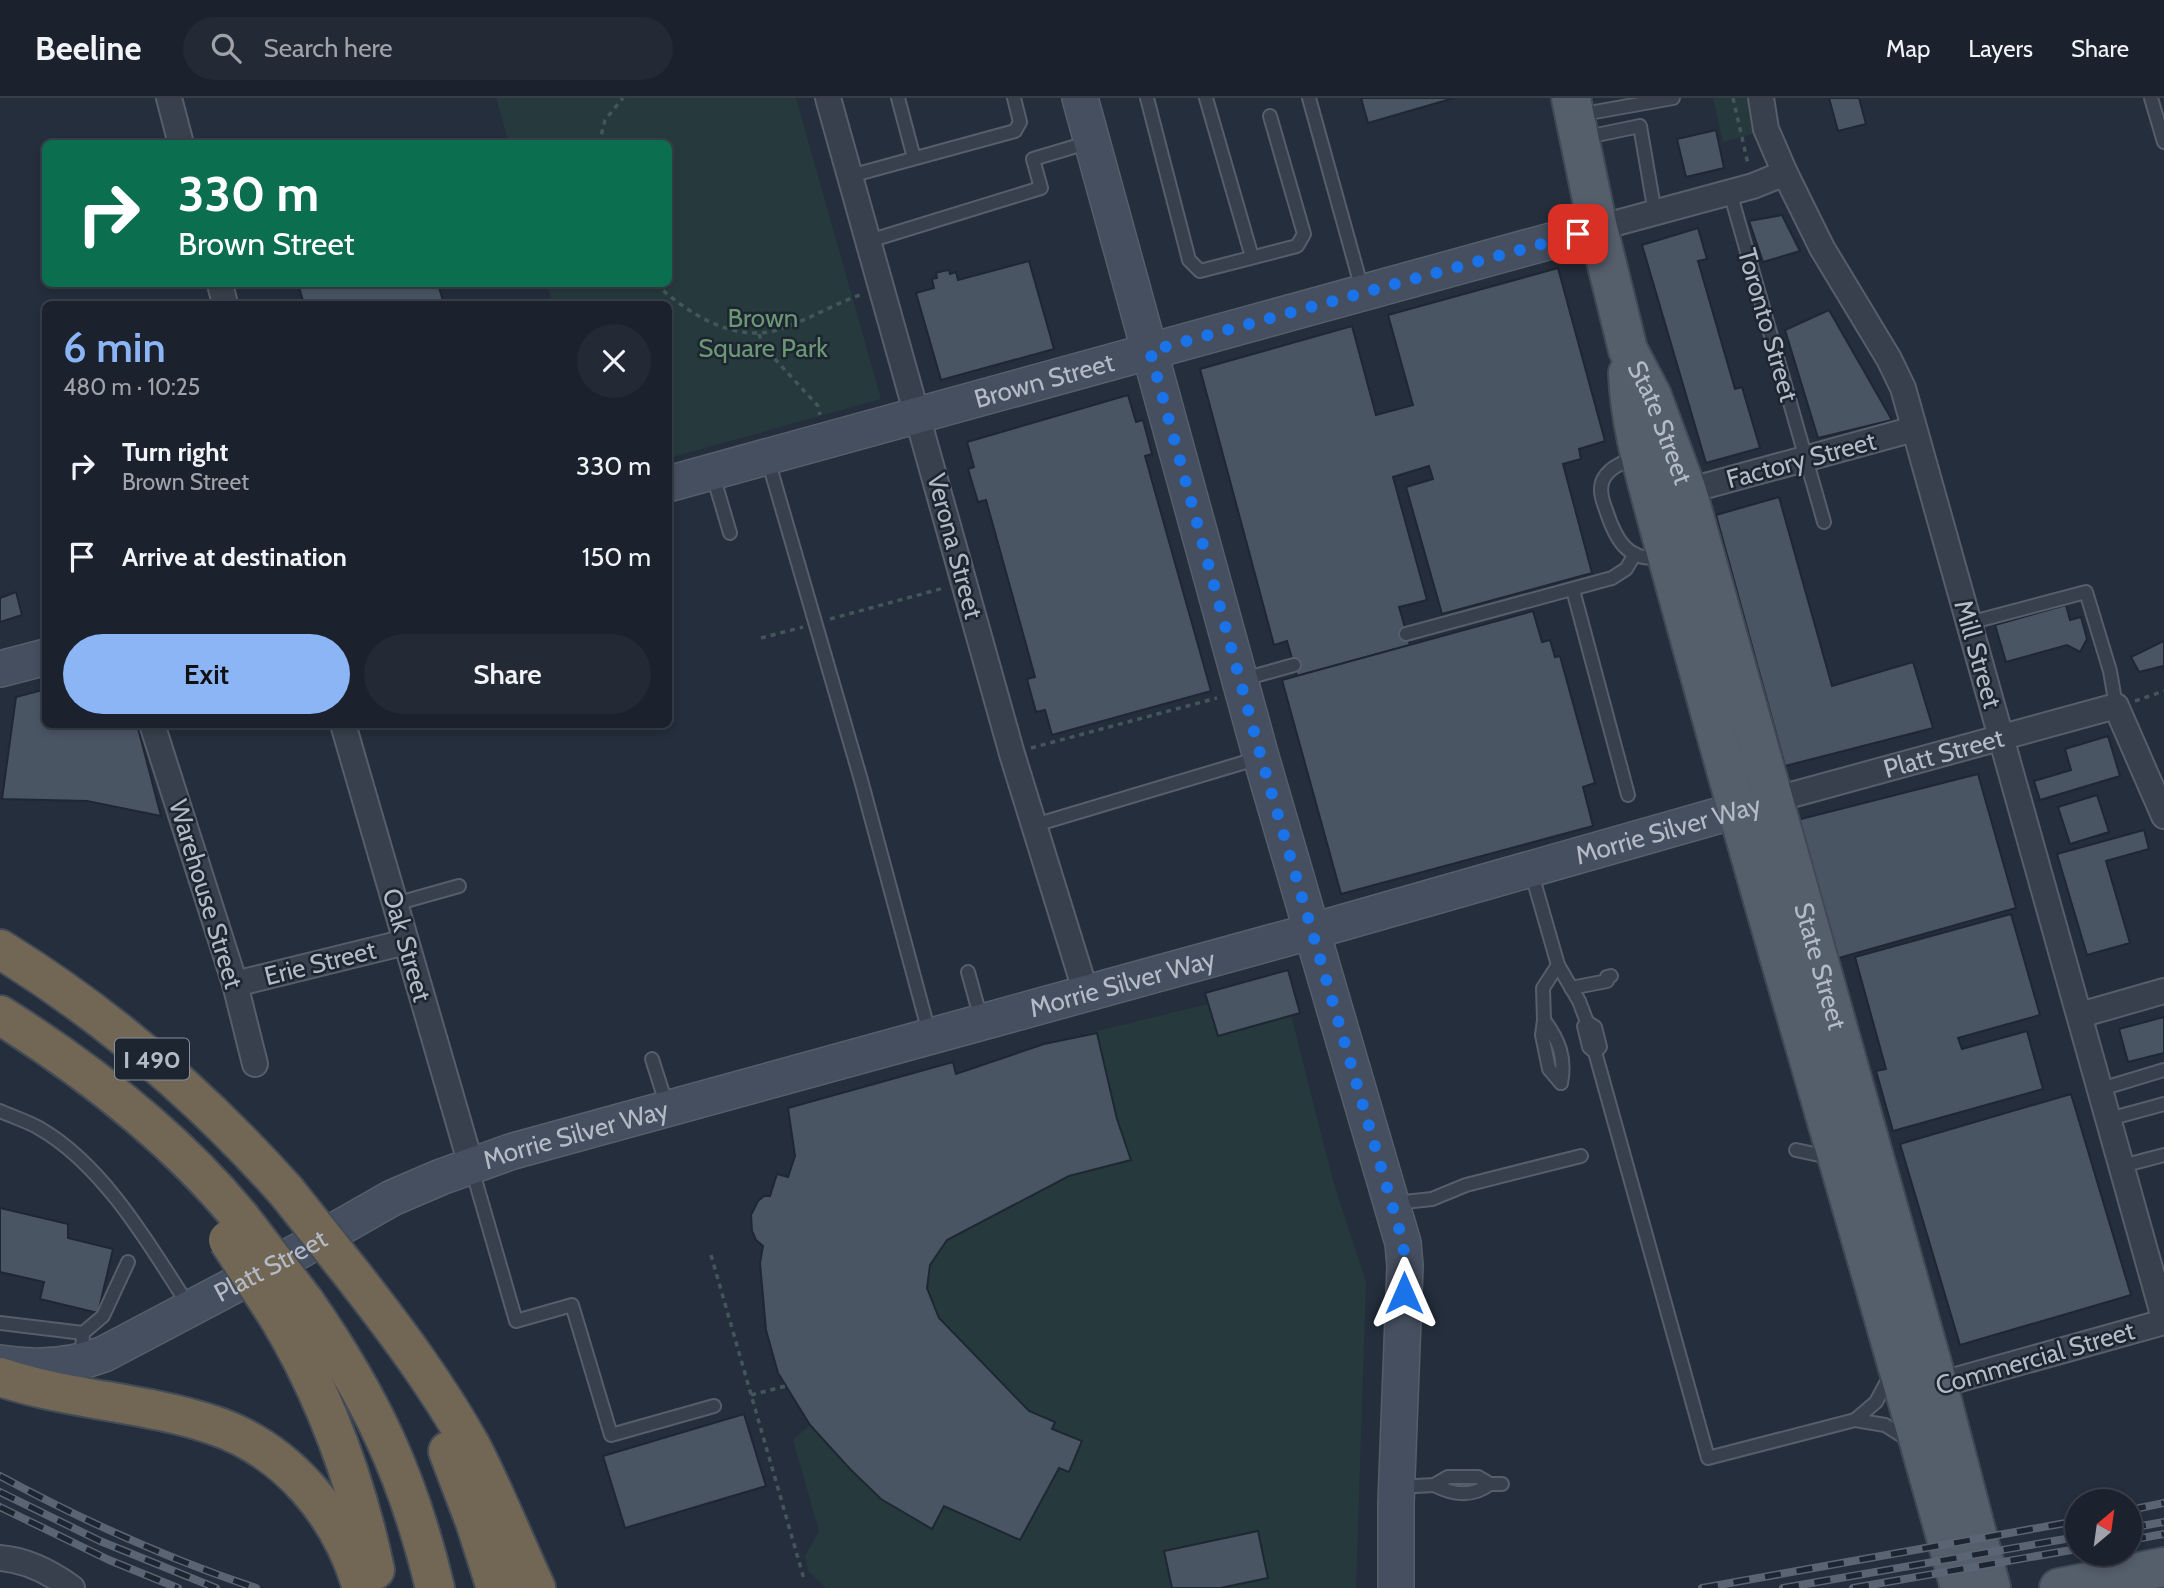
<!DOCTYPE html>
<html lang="en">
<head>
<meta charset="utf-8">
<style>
	body { margin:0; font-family:Cabin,sans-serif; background:#242a35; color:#f1f3f6; height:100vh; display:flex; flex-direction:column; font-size:26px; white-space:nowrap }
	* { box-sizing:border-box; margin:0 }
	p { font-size:23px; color:#a0a4aa }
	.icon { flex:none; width:38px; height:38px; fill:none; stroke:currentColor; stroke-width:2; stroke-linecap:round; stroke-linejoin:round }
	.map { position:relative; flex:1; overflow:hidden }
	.sheet { position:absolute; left:42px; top:203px; width:630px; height:427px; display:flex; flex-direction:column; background:#1b222d; border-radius:10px; box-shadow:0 4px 10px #0003,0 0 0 2px #393f49 }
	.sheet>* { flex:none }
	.top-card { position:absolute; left:42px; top:42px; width:630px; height:147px; border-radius:10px; box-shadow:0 4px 10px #0003,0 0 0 2px #393f49; background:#0b6e4f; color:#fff; overflow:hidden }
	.needle { width:46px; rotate:29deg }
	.fabs { position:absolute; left:2065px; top:1391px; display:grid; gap:14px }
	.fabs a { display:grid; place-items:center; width:77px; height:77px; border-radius:50%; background:#1b222d; box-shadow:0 4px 10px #0003,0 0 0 2px #393f49; font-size:35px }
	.pin { position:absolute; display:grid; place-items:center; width:60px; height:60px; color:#fff; margin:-30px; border-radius:14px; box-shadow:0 4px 10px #0006 }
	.me { position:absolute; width:77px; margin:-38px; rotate:0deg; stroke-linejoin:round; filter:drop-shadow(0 0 5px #0008) }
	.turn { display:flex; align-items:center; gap:24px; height:147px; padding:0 21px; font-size:32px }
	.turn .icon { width:91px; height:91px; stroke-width:2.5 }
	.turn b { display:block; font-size:49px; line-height:60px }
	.round { display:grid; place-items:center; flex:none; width:74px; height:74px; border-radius:37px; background:#242a35 }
	.head { display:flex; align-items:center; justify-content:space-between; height:119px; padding:0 21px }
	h1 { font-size:42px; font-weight:600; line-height:52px; color:#8bb5f5 }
	.button { display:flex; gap:14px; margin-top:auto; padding:14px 21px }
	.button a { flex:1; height:80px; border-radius:42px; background:#8bb5f5; color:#111; font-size:28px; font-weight:600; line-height:80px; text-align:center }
	.button a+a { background:#242a35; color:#f1f3f6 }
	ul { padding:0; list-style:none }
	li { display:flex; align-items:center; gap:21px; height:91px; padding:0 21px }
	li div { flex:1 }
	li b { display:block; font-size:26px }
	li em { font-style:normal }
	header { display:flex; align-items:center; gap:42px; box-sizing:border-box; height:98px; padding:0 35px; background:#1b222d; border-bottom:2px solid #393f49 }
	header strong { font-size:33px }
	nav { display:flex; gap:38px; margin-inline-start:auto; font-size:24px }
	.search { width:490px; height:63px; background:#242a35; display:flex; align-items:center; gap:18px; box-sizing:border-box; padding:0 24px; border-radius:38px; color:#a0a4aa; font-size:26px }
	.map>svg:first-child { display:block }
</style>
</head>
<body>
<header>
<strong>Beeline</strong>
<div class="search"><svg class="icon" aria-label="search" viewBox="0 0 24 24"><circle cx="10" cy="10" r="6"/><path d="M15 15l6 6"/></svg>Search here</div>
<nav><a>Map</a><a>Layers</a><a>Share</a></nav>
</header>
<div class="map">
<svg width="2164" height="1490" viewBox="0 0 2164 1490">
	<rect width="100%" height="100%" fill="#242e3c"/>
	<g fill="#263a3d">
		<polygon points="496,0 796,0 881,301 669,360 668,206 553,206 547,186 668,186 668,46 509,45"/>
		<polygon points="1713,0 1750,0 1748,8 1754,36 1723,44"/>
		<path d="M1288 872 1300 915 1291 918 1293 925 1334 1086 1366 1184 1356 1490H826L808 1473 805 1458 819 1433 793 1342 810 1327 778 1275 760 1165 763 1148C748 1135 749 1118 758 1103L770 1098 777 1076 788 1079 795 1058 788 1010 953 964 956 976 1044 946 1208 906 1205 895Z"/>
	</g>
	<g fill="#4a5564" stroke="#1f2733" stroke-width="2">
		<polygon points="1361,0 1454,0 1368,25"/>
		<polygon points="1829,0 1859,0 1866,26 1838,33"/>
		<polygon points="1716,32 1724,70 1686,79 1677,41"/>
		<polygon points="1782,117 1800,153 1763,164 1749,123"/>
		<polygon points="1698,130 1707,161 1698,163 1735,291 1742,289 1760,350 1706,365 1642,147"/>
		<polygon points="1029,163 1054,251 941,282 916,195 934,190 932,181 937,180 936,175 943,173 949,172 950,176 956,174 958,182"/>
		<polygon points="1558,170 1605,343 1579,351 1581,361 1563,366 1592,475 1442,516 1406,389 1433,381 1429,368 1393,379 1427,502 1399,509 1410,547 1297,578 1287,543 1274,547 1200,271 1352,228 1376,317 1413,307 1388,217"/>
		<polygon points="298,186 438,186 444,206 304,206"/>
		<polygon points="1829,212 1892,322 1818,340 1785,232"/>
		<polygon points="1128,297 1136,324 1143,322 1152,356 1145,358 1211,593 1052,637 1045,612 1036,614 1027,581 1035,579 986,402 978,404 968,371 974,369 967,344"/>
		<polygon points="1779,399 1832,588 1913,564 1933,630 1785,668 1716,417"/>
		<polygon points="16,494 22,517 0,524 0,500"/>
		<polygon points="2066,507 2070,522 2081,519 2087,541 2080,554 2067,547 2006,564 1995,527"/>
		<polygon points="1533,513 1542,544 1550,542 1555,559 1560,558 1595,685 1583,689 1593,728 1341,796 1282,582"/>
		<polygon points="2164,543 2164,572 2163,568 2139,574 2131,559"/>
		<polygon points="46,591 46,626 137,626 161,718 87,703 2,701 16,599"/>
		<polygon points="2108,638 2120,678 2040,702 2034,683 2071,672 2065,651"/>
		<polygon points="1978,676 2016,810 1835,861 1797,722"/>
		<polygon points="2097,697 2109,734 2070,746 2058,709"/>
		<polygon points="2144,732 2149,751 2106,763 2130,845 2087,857 2057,756"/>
		<polygon points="2011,816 2040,917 1958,940 1962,951 2027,933 2043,991 1893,1033 1876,973 1886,971 1855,859"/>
		<polygon points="1288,872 1300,915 1218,938 1205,895"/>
		<polygon points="2164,919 2164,955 2128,964 2119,931"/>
		<polygon points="1097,935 1117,1021 1131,1062 1069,1078 947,1142 930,1167 927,1190 939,1220 1029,1313 1055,1324 1052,1331 1082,1343 1069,1374 1059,1370 1020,1442 944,1408 932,1431 881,1401 850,1371 810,1327 778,1275 766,1232 760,1165 763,1148 756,1142 752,1133 751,1117 758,1103 764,1098 770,1098 777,1076 788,1079 795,1058 788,1010 953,964 956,976 1044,946"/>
		<polygon points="2071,996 2131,1197 1960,1247 1900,1046"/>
		<polygon points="0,1110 68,1126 68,1140 113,1151 98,1215 40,1201 44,1184 0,1174"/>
		<polygon points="744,1316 766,1388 625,1430 603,1358"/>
		<polygon points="1258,1433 1268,1480 1220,1490 1172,1490 1164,1453"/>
	</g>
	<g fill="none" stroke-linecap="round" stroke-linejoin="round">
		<defs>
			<g id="lane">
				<polyline points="898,0 914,60"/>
				<polyline points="1147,0 1189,162 1200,173 1297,148 1304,136 1270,18"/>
				<polyline points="1206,0 1252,159"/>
				<polyline points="1309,0 1362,191"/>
				<polyline points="2151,0 2164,44"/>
				<polyline points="1578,17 1673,0"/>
				<polyline points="1582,40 1640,28 1655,115"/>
				<polyline points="850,78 1015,33 1020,24 1014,0"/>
				<polyline points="1730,94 1824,424"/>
				<polyline points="869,143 1041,90 1033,61 1090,44"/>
				<path d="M1637 360C1624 364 1611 368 1604 380 1598 390 1602 402 1606 412 1615 440 1628 467 1664 458"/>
				<polyline points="768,362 861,682 930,938"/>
				<polyline points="712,374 730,435"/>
				<polyline points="1573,492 1628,697"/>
				<polyline points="1969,525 2086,494 2110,573 2116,608"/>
				<polyline points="1406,536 1612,480 1626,471 1635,456"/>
				<polyline points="1240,582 1294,567"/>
				<polyline points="1035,727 1259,660"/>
				<polyline points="1531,773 1558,867 1579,903 1587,924 1595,929 1600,949 1595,954"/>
				<polyline points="395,806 459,788"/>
				<polyline points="1558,867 1543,890 1544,922 1542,937 1549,971 1561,985"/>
				<polyline points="968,874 981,921"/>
				<polyline points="1571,890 1607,883 1607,879 1611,878"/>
				<path d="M1544 922C1559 942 1566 960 1561 985"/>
				<polyline points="1587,924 1584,928 1589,949 1595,954 1708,1360 1855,1322 1885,1327 1907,1341"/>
				<polyline points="652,961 667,1008"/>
				<polyline points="2101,991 2164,972"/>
				<path d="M0 1013C13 1019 27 1023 39 1030 104 1067 151 1149 190 1210"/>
				<polyline points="2109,1021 2164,1006"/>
				<polyline points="1796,1052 1833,1060"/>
				<polyline points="2122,1068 2164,1057"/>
				<polyline points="472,1071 516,1223 572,1207 611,1337 714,1308"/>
				<polyline points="1395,1105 1432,1101 1466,1087 1581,1058"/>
				<polyline points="0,1225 83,1235"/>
				<polyline points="82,1259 83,1235 103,1218 128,1164"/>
				<polyline points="1855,1322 1876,1304 1891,1276"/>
				<path d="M1434 1387C1453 1397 1473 1399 1490 1386"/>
				<polyline points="1397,1389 1434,1387 1448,1379 1478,1379 1490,1386 1502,1386"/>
			</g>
			<g id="street">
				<polyline points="169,0 181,46"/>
				<polyline points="828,0 1012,656 1086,895"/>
				<polyline points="1761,0 1766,31 1785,75 1822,150 1889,261 1903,290 2164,1220"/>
				<polyline points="1598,130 1753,88 1785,75"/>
				<polyline points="220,186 225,206"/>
				<polyline points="1687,393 1914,331"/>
				<polyline points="152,626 235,886 255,966"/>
				<polyline points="343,626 471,1067"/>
				<path id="s1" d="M1773 702 2116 608 2164 718"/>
				<polyline points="235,886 406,844"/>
				<polyline points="2080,917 2164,893"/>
				<polyline points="1924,1291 2164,1224"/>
				<path d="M0 1460C27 1462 50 1474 72 1490"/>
			</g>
			<g id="secondary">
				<polyline points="1080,0 1261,659 1403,1145 1405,1168 1396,1405 1396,1490"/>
				<path id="s2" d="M668 386 1598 130"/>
				<polyline points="0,571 46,559"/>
				<path id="s3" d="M0 1265C36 1271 70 1269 104 1256L299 1153 392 1100 441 1079 510 1054 1313 833 1766 704"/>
			</g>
			<g id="primary">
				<path id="s4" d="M1571 0 1598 130 1628 252 1652 298 1687 393 1938 1287 1991 1490"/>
				<path d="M1628 275C1630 330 1647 383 1661 436 1680 507 1700 578 1720 650 1798 930 1883 1209 1960 1490"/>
				<polyline points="2059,1490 2164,1469"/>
			</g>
			<g id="highway">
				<path d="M0 851C107 917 202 999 286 1093"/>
				<path d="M0 917C89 973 173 1038 240 1119"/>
				<path d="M352 1176C395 1231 437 1287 471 1348 495 1394 514 1443 536 1490"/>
				<path d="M305 1204C371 1299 408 1377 435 1490"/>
				<path d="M277 1217C324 1295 356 1382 375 1472"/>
				<path d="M0 1279C69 1302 144 1304 213 1327 288 1352 341 1417 362 1490"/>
				<polyline points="448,1353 475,1424 496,1490"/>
			</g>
		</defs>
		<use href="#lane" stroke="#565e6a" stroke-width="16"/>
		<use href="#street" stroke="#565e6a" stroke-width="28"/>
		<use href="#secondary" stroke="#565e6a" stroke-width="38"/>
		<use href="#primary" stroke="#414955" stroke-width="42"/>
		<use href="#highway" stroke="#434b57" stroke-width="42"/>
		<g stroke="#43575a" stroke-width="3.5" stroke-dasharray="5 5" stroke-linecap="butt">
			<polyline points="1733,0 1748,66"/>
			<polyline points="599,46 605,22 623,0"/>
			<path d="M656 186C687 215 734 245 777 232 807 223 833 206 863 196"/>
			<polyline points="759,236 763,248 818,308 820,317"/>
			<polyline points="830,521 944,490"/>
			<polyline points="761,540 803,529"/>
			<polyline points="2135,603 2164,593"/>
			<polyline points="1031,650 1217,600"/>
			<polyline points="711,1157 804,1481"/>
			<polyline points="751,1297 786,1288"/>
		</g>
		<use href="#lane" stroke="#37404c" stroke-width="12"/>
		<use href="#street" stroke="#37404c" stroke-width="24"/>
		<use href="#secondary" stroke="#464f5f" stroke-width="35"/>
		<use href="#primary" stroke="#555f6c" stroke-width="38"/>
		<use href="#highway" stroke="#726655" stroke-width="38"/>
		<defs>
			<g id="rail">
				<path d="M0 1378C82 1422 168 1461 256 1490"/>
				<polyline points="0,1394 100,1443 216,1490"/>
				<polyline points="0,1409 109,1462 178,1490"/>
				<polyline points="2130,1412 2164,1405"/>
				<polyline points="2130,1430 2164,1424"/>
				<polyline points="2130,1442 2164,1436"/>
				<polyline points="1702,1490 2077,1423"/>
				<polyline points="1783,1490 2077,1439"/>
				<polyline points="1853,1490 2077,1451"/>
			</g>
		</defs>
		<use href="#rail" stroke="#5a6473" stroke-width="8"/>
		<use href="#rail" stroke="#1d2531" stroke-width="5" stroke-dasharray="16" stroke-linecap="butt"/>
		<defs>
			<g id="highway-bridge">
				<polyline points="286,1093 352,1176"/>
				<polyline points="240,1119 305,1204"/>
				<polyline points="228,1142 277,1217"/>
			</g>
		</defs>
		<use href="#highway-bridge" stroke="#434b57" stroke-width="42" stroke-linecap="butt"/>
		<use href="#highway-bridge" stroke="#726655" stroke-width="38"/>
	</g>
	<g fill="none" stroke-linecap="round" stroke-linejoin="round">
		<polyline stroke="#1a73e8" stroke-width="12" stroke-dasharray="0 21.6" points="1404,1195 1405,1168 1403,1144 1261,659 1150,253 1578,136"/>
	</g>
	<g text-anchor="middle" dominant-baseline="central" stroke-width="5" stroke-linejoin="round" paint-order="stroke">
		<rect fill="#1d2531" stroke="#868e9a" stroke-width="2" x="115" y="940.5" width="74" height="41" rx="5"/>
		<g font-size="24" font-weight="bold" fill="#b3bbc7">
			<text x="152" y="961">I 490</text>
		</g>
		<g font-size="26" fill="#6b9874" stroke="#1d2531">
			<text x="763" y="220">Brown<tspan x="763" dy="30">Square Park</tspan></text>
		</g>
		<g font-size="26" fill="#b3bbc7" stroke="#1d2531">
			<text transform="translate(1768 227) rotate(74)">Toronto Street</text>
			<text stroke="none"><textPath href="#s2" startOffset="390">Brown Street</textPath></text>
			<text stroke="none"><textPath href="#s4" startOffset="338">State Street</textPath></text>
			<text transform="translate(1801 362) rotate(-15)">Factory Street</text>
			<text transform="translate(955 448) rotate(75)">Verona Street</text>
			<text transform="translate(1978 556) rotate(74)">Mill Street</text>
			<text stroke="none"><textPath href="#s1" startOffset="177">Platt Street</textPath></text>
			<text stroke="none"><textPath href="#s3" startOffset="1762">Morrie Silver Way</textPath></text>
			<text transform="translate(206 796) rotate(73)">Warehouse Street</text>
			<text transform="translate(407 847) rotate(74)">Oak Street</text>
			<text transform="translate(320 865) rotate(-14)">Erie Street</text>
			<text stroke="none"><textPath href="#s4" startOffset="905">State Street</textPath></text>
			<text stroke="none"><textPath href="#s3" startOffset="1195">Morrie Silver Way</textPath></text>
			<text stroke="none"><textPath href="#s3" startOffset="628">Morrie Silver Way</textPath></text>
			<text stroke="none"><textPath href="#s3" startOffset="294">Platt Street</textPath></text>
			<text transform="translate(2035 1260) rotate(-16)">Commercial Street</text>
		</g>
	</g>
</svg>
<div class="fabs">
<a><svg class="needle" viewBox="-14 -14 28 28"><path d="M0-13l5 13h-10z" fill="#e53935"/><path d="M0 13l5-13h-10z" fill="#a0a4aa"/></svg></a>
</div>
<div class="pin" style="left:1578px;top:136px;background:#d93025"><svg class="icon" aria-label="arrive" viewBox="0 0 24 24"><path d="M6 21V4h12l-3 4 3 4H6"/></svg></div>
<svg class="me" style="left:1404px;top:1195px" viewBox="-20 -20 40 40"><path d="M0-17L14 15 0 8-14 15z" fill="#1a73e8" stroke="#fff" stroke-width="4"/></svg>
<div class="top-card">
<div class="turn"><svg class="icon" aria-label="right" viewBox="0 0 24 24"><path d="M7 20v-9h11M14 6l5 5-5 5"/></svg><div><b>330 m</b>Brown Street</div></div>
</div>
<section class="sheet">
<div class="head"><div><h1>6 min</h1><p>480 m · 10:25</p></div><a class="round"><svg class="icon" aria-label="close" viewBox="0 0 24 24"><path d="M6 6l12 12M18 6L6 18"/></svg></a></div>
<ul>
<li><svg class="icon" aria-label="right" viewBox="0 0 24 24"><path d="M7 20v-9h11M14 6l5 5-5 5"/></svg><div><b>Turn right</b><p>Brown Street</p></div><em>330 m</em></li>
<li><svg class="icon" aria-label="arrive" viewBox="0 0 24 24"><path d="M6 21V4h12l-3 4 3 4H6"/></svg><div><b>Arrive at destination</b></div><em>150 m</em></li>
</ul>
<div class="button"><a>Exit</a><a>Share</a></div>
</section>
</div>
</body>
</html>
